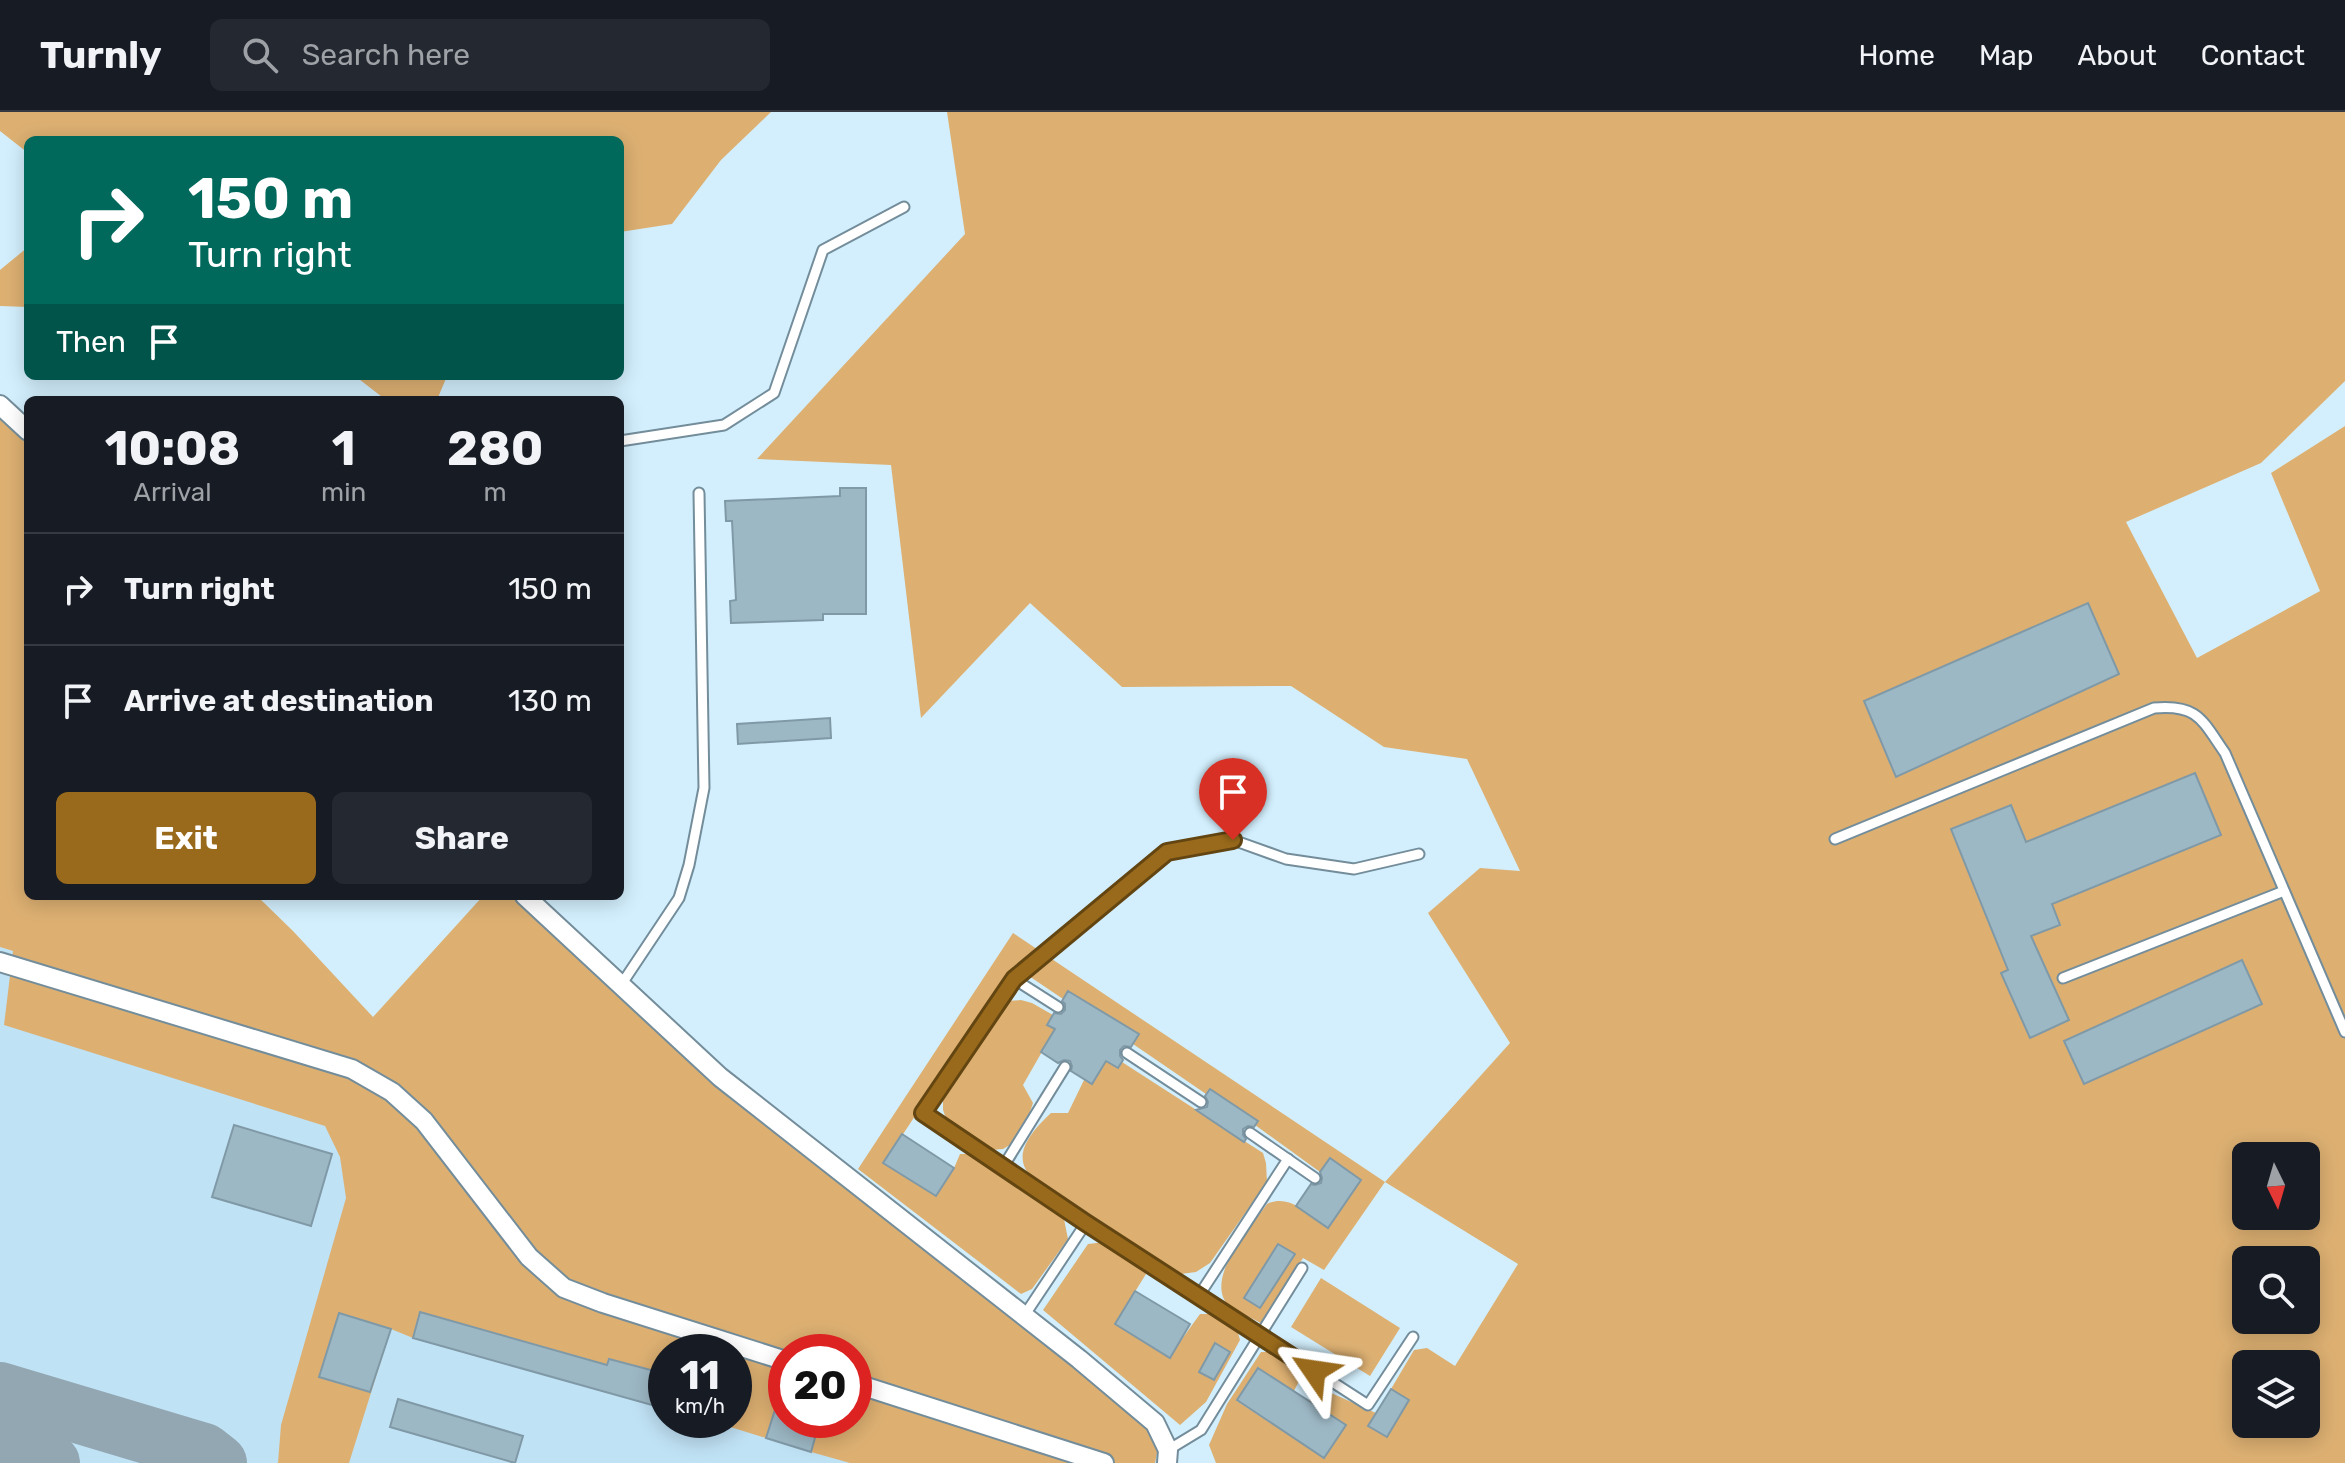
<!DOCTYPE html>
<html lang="en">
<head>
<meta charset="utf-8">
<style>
	body { margin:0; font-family:Rubik,sans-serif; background:#242831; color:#f1f3f6; height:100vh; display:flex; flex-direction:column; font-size:30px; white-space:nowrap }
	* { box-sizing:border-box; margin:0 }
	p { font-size:26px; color:#9ea1a6 }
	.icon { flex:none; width:44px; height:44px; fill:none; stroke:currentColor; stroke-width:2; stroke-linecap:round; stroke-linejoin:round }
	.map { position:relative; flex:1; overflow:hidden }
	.side { position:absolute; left:24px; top:284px; width:600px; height:504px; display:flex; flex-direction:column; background:#171b24; border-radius:12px; box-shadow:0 4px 20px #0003 }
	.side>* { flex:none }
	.hud { position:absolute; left:24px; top:24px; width:600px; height:244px; border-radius:12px; box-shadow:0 4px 20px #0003; background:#00695c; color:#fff; overflow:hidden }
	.needle { width:52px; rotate:175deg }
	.tools { position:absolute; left:2232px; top:1030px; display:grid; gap:16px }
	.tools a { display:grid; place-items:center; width:88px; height:88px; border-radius:12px; background:#171b24; box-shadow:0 4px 20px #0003; font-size:40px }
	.speed { position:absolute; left:648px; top:1222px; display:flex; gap:16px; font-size:40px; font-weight:700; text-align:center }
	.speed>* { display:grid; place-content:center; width:104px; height:104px; border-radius:50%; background:#171b24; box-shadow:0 4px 20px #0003; line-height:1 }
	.speed small { font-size:20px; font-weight:400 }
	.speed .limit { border:12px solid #d22; background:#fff; color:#111 }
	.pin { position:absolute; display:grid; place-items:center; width:68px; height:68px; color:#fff; margin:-82px -34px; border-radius:50% 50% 50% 0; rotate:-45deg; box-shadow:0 0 8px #0007 }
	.pin .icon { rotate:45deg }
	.me { position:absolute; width:88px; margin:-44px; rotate:302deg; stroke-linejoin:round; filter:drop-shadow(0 0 6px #0008) }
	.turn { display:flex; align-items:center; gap:28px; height:168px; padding:0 32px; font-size:36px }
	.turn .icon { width:104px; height:104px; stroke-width:2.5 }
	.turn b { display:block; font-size:56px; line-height:68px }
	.then { display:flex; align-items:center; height:76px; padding:0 32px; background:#0003; gap:16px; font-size:30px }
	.eta { display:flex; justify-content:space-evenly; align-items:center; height:136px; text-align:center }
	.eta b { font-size:48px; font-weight:700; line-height:56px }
	.action { display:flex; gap:16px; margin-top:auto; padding:16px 32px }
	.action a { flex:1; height:92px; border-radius:12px; background:#996a1b; color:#fff; font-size:32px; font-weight:700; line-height:92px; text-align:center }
	.action a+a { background:#242831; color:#f1f3f6 }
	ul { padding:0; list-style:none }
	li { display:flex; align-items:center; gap:24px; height:112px; padding:0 32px; border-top:2px solid #363941 }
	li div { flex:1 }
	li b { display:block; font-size:30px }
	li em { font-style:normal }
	header { display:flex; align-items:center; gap:48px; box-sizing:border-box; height:112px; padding:0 40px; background:#171b24; border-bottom:2px solid #363941 }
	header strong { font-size:38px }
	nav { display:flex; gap:44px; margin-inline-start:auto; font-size:28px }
	.search { width:560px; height:72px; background:#242831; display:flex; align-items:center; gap:20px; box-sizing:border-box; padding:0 28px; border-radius:12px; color:#9ea1a6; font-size:30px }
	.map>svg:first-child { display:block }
</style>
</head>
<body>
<header>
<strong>Turnly</strong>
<div class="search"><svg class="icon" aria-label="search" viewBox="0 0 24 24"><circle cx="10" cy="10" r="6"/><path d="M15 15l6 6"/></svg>Search here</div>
<nav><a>Home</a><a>Map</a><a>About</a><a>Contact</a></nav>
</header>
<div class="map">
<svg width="2345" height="1351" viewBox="0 0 2345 1351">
	<rect width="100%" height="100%" fill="#d3effd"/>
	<path fill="#c0e2f5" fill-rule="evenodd" d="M0 835 297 924 786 1240V1308H854L1157 1341 1179 1351H0ZM666 1240H734V1308H666Z"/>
	<g fill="#ddb072" fill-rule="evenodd">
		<polygon points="0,0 771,0 721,48 672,112 620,120 620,28 28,28 28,41 0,19"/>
		<path d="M947 0H2345V269L2261 351 2126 410 2197 546 2320 479 2271 361 2345 314V1351H1216L1209 1333 1227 1292 1261 1240H1274L1297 1256 1300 1267 1294 1279 1258 1256 1237 1289 1324 1346 1346 1313 1309 1289 1315 1281 1329 1280 1376 1301 1369 1314 1387 1325 1409 1288 1391 1277 1414 1238 1427 1236 1455 1254 1518 1152 1385 1070 1324 1158 1303 1146 1262 1212C1252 1205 1236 1201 1228 1193 1204 1166 1251 1115 1267 1092 1289 1081 1311 1104 1328 1115L1361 1068 1330 1046 1320 1060 1255 1013 1258 1009 1210 977 1206 982 1133 932 1139 922 1068 879 1063 887 1014 854 884 1051 936 1084 954 1056 960 1042H972L1063 1102 1068 1127 1032 1177 1021 1182 858 1057 1013 821 1385 1070 1510 931 1428 801 1480 756 1520 759 1467 647 1384 635 1291 574 1122 575 1030 491 921 606 891 353 757 347 965 122ZM2246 1044H2306V1104H2246ZM2246 1148H2306V1208H2246ZM2246 1252H2306V1312H2246Z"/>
		<polygon points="28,135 28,195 0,194 0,158"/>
		<polygon points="355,264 447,264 437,288 386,288"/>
		<polygon points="0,293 28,319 28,784 257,784 293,819 373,905 483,784 525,784 720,965 1155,1311 1157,1341 1155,1351 850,1351 811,1340 820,1308 854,1308 854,1240 786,1240 786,1265 766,1326 708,1308 734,1308 734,1240 666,1240 666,1262 609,1247 600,1279 581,1273 588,1247 421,1201 413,1226 391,1217 349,1351 278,1351 281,1313 346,1086 340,1045 325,1014 4,913 13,839 0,835"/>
		<polygon points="1021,888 1032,891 1053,903 1047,913 1055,917 1023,973 1033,991 1030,1000 1010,1033 1003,1037 991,1038 947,1009 943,998 943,986 998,901 1008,889"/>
		<path d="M1106 949 1118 956 1122 950 1263 1041 1266 1051 1267 1070 1210 1151 1196 1160 1181 1162 1173 1157 1028 1061C1012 1040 1035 1016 1051 1001H1068L1084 968 1092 972Z"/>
		<polygon points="1105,1130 1144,1155 1146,1162 1115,1212 1169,1245 1200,1202 1214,1202 1237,1217 1240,1228 1206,1290 1180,1313 1043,1198 1088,1132"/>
		<polygon points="1321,1166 1400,1216 1370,1264 1291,1215"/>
	</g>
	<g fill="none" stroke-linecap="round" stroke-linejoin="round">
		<g stroke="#92a7b2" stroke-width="58">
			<polyline points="0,1279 204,1340 218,1351"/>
			<polyline points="0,1336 51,1351"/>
		</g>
	</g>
	<g fill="#9db8c5" stroke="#8099a7" stroke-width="2">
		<polygon points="840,376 866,376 866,502 823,502 823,508 731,511 730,489 736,488 732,409 726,409 725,389 840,384"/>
		<polygon points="2088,491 2119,562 1896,665 1864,589"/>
		<polygon points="830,606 831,626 738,632 737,612"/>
		<polygon points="2195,661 2221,723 2052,792 2060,813 2031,824 2069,908 2030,926 2001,861 2008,858 1951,717 2011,693 2026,730"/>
		<polygon points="2242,848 2262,892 2084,972 2064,929"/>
		<polygon points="1068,879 1139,922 1131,935 1124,934 1120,938 1120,944 1123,948 1118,956 1106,949 1092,972 1071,959 1072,954 1070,949 1064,948 1058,951 1041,940 1055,917 1047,913 1054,901 1061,902 1065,898 1065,892 1062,889"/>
		<polygon points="1210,977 1258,1009 1254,1015 1248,1014 1243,1017 1243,1023 1246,1027 1244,1030 1196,998 1207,995 1208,990 1205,984"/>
		<polygon points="234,1013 332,1042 311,1114 212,1085"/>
		<polygon points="902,1022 954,1056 936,1084 883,1051"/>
		<polygon points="1330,1046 1361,1068 1328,1116 1296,1094 1311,1072 1315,1073 1321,1071 1322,1066 1320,1060"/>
		<polygon points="1278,1132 1295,1142 1260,1196 1244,1186"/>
		<polygon points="1135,1179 1190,1212 1170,1246 1115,1212"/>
		<polygon points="420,1200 607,1253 609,1247 666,1262 666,1297 413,1226"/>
		<polygon points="339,1201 391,1217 370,1280 319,1265"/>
		<polygon points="1215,1231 1230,1240 1214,1268 1199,1260"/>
		<polygon points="1258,1256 1346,1313 1324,1346 1237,1288"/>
		<polygon points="782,1276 786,1276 786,1308 820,1308 811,1340 766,1326"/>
		<polygon points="1391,1277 1409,1288 1387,1325 1368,1314"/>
		<polygon points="398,1287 523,1324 515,1351 390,1315"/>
	</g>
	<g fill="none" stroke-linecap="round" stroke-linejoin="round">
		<defs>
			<g id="lane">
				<polyline points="620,329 724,313 774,281 823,138 904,95"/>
				<path d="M1835 727 2154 596C2198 592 2202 608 2225 641L2345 920"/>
				<polyline points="2063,866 2284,779"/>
				<polyline points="1014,867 1167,740 1233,728 1286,747 1354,757 1419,742"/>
				<polyline points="621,873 679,786 689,753 704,676 699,381"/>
				<polyline points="1058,895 1014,867 923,1001 1086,1111 1368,1293 1413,1225"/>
				<polyline points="1127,941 1201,990"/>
				<polyline points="1250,1021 1315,1066"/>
				<polyline points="1003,1055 1065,955"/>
				<polyline points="1198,1185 1288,1047"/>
				<polyline points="1024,1204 1086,1111"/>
				<polyline points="1168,1338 1201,1318 1302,1156"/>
			</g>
			<g id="street">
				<polyline points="0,293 28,319"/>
				<polyline points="525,784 720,965 1079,1247 1155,1311 1168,1338 1167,1351"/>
				<polyline points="0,850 352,957 392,980 424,1009 529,1145 564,1176 603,1191 786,1249"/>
				<polyline points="854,1271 1104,1351"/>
			</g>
		</defs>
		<use href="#lane" stroke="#748d9b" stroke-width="13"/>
		<use href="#street" stroke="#748d9b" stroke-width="22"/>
		<use href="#lane" stroke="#fff" stroke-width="9"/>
		<use href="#street" stroke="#fff" stroke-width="18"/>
	</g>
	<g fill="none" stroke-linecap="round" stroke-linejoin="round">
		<defs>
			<polyline id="route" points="1233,728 1167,740 1014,867 923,1001 1086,1111 1314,1259"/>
		</defs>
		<use href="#route" stroke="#634512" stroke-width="20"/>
		<use href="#route" stroke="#996a1b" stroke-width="14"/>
	</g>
</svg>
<div class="tools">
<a><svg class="needle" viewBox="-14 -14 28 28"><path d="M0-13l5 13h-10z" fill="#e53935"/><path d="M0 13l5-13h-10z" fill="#9ea1a6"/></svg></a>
<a><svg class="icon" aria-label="search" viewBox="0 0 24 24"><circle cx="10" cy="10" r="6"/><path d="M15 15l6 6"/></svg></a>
<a><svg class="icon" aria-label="layers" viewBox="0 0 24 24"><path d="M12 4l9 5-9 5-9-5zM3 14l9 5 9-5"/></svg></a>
</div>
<div class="speed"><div>11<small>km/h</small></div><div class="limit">20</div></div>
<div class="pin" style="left:1233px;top:728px;background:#d93025"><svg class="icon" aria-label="arrive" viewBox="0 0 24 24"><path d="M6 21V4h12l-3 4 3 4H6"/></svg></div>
<svg class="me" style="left:1314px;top:1259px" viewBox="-20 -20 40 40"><path d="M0-17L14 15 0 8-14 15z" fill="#996a1b" stroke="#fff" stroke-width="4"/></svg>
<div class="hud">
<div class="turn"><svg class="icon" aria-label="right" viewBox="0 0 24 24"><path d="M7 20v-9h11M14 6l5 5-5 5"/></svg><div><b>150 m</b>Turn right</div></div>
<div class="then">Then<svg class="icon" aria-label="arrive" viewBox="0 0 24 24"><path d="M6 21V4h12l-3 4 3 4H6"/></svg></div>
</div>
<section class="side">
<div class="eta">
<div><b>10:08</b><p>Arrival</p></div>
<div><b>1</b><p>min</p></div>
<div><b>280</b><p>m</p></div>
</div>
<ul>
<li><svg class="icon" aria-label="right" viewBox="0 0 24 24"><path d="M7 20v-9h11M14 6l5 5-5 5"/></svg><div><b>Turn right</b></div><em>150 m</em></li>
<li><svg class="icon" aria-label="arrive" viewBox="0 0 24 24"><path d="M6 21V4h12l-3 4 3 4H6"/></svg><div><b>Arrive at destination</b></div><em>130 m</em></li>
</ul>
<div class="action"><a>Exit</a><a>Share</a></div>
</section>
</div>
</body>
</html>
